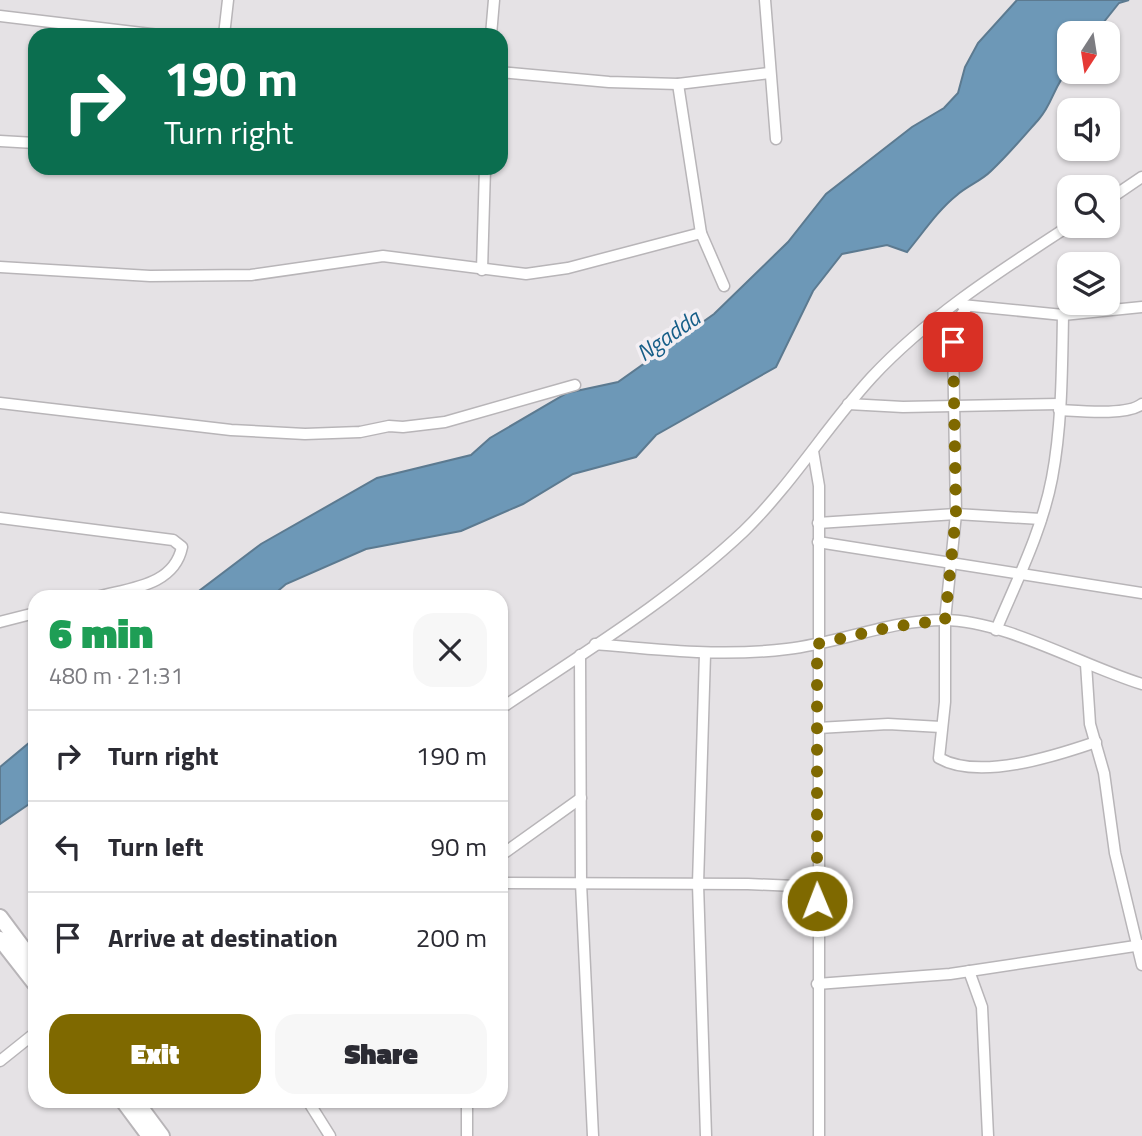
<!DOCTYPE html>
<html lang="en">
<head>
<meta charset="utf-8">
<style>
	body { margin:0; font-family:"Titillium Web",sans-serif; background:#f7f7f7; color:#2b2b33; height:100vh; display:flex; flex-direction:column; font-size:26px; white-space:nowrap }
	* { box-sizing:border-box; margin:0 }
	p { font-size:23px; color:#7c7c81 }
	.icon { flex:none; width:38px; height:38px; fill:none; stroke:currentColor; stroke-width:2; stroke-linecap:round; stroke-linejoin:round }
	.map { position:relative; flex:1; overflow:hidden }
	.sheet { position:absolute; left:28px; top:590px; width:480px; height:518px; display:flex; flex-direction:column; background:#fff; border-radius:21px; box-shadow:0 2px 5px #0004 }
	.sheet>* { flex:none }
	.top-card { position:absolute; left:28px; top:28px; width:480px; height:147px; border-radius:21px; box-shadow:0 2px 5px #0004; background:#0b6e4f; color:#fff; overflow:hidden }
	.needle { width:46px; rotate:192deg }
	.fabs { position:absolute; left:1057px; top:21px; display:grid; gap:14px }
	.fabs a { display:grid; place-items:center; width:63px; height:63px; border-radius:14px; background:#fff; box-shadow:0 2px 5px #0004; font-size:35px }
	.pin { position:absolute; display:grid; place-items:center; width:60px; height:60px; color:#fff; margin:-30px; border-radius:14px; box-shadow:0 4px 10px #0006 }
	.me { position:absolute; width:77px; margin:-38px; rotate:359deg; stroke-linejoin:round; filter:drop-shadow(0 0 5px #0008) }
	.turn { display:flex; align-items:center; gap:24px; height:147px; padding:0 21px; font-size:32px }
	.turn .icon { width:91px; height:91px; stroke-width:2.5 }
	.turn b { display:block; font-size:49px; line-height:60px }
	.round { display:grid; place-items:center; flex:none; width:74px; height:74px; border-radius:21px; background:#f7f7f7 }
	.headline { display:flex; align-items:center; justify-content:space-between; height:119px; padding:0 21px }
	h1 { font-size:42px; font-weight:800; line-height:52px; color:#1e9e55 }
	.cta { display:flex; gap:14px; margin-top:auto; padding:14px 21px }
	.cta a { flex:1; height:80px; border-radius:21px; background:#7f6900; color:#fff; font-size:28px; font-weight:800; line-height:80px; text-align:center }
	.cta a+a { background:#f7f7f7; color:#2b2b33 }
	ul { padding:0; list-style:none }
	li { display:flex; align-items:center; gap:21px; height:91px; padding:0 21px; border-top:2px solid #e1e1e2 }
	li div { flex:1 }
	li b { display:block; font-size:26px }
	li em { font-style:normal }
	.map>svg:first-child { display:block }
</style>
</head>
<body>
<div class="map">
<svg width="1142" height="1136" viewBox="0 0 1142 1136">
	<rect width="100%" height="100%" fill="#e5e2e5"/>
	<g fill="#6d98b7" stroke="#5c7a90" stroke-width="2">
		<path d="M1017 0H1129L1119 3 1095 33H1069V69C1054 85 1053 103 1039 119 1024 136 1008 155 991 171 981 181 967 186 957 195 937 211 923 233 907 252L887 245 842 254 813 291 776 367 656 435 636 457 573 474 523 504 461 531 366 549 286 584 271 597H191L261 544 377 478 471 455 490 438 567 393 618 382 714 314 788 242 826 194 912 127 944 108 958 93 965 67 978 43Z"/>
		<polygon points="35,738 35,800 0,824 0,767"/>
	</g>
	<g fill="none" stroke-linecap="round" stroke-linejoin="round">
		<defs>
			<g id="minor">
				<polyline points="765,0 776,139"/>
				<polyline points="0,16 159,35"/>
				<polyline points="224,35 228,0"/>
				<polyline points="491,35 494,0"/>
				<polyline points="500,72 609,82 678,84 769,73"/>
				<polyline points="678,84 701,233 724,286"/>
				<polyline points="0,141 35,143"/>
				<polyline points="1108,200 1142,177"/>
				<polyline points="0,267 150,276 251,275 383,256 526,274 568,268 701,233"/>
				<polyline points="482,270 485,168"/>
				<polyline points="962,305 1063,315 1142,307"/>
				<path d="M968 306 958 319 953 342 956 514 945 620V702L939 758C979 781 1055 756 1096 742"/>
				<polyline points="0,403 231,430 305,434 360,432 389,426 403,427 445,422 575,385"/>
				<polyline points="848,404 903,407 1060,404"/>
				<path d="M1059 410C1079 411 1127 416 1142 404"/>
				<polyline points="813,451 819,486 819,1136"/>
				<path d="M0 518 173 540 182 547C174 586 130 588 97 597"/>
				<polyline points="818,523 956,514 1041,519"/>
				<polyline points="818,542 1142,593"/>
				<polyline points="0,622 35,613"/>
				<path d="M996 630C1017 580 1042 531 1052 478 1062 425 1062 369 1063 315"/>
				<path d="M595 644C659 650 723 657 787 649 840 643 891 620 944 620 1004 620 1083 666 1142 684"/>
				<polyline points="705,654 698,884 706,1136"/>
				<polyline points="580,655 581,883 593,1136"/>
				<polyline points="1086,664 1090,724 1104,773 1115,853 1142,965"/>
				<path d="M500 709C583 653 671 600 744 531 792 484 827 426 872 377 929 316 1000 271 1069 226"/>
				<polyline points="818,728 888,724 941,727"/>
				<polyline points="500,856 581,798"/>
				<polyline points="500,883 748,884 817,887"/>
				<polyline points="969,971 982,1007 988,1136"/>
				<polyline points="817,984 950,974 1142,945"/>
				<polyline points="0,1061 35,1033"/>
				<polyline points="308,1101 330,1136"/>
				<polyline points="467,1101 467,1136"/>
			</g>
			<g id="highway">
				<polyline points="0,917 35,964"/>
				<polyline points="0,939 35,984"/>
				<polyline points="123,1101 149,1136"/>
				<polyline points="136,1101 162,1136"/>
			</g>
		</defs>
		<use href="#minor" stroke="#b8b5b8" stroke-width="13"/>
		<use href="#highway" stroke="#b8b5b8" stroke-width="18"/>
		<use href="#minor" stroke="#fff" stroke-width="10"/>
		<use href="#highway" stroke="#fff" stroke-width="14"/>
	</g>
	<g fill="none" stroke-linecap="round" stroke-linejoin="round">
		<polyline stroke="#7f6900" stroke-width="12" stroke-dasharray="0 21.6" points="817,901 817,644 891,627 945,620 956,514 953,342"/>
	</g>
	<g text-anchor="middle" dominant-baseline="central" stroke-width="7" stroke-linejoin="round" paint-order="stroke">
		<g font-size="23" font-style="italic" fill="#165e88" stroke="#f3eff3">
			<text transform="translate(668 335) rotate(-35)">Ngadda</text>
		</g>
	</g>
</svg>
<div class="fabs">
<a><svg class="needle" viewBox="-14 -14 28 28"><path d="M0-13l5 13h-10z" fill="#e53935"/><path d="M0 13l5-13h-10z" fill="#7c7c81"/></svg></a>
<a><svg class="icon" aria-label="sound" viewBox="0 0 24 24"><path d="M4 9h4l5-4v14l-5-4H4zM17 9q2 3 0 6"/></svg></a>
<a><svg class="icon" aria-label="search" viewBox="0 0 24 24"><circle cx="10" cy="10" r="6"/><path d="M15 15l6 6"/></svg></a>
<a><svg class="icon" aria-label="layers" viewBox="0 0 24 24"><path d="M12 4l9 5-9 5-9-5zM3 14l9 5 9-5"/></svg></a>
</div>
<div class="pin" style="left:953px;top:342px;background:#d93025"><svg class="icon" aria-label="arrive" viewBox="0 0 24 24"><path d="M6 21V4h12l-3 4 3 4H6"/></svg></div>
<svg class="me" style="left:817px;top:901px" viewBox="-20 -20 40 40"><circle r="17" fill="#7f6900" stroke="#fff" stroke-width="3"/><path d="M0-11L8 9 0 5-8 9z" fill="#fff"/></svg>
<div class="top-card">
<div class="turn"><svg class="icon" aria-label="right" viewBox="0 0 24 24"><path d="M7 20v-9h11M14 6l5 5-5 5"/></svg><div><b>190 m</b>Turn right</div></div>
</div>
<section class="sheet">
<div class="headline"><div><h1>6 min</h1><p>480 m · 21:31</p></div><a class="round"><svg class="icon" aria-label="close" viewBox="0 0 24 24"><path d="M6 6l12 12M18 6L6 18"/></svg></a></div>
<ul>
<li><svg class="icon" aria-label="right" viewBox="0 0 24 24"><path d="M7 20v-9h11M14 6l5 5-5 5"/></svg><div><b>Turn right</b></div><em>190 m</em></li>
<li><svg class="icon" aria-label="left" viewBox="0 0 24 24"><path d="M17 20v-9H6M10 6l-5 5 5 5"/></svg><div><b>Turn left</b></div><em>90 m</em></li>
<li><svg class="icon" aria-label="arrive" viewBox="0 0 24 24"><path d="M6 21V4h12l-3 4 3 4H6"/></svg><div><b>Arrive at destination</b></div><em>200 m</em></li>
</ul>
<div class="cta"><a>Exit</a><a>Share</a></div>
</section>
</div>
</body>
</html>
